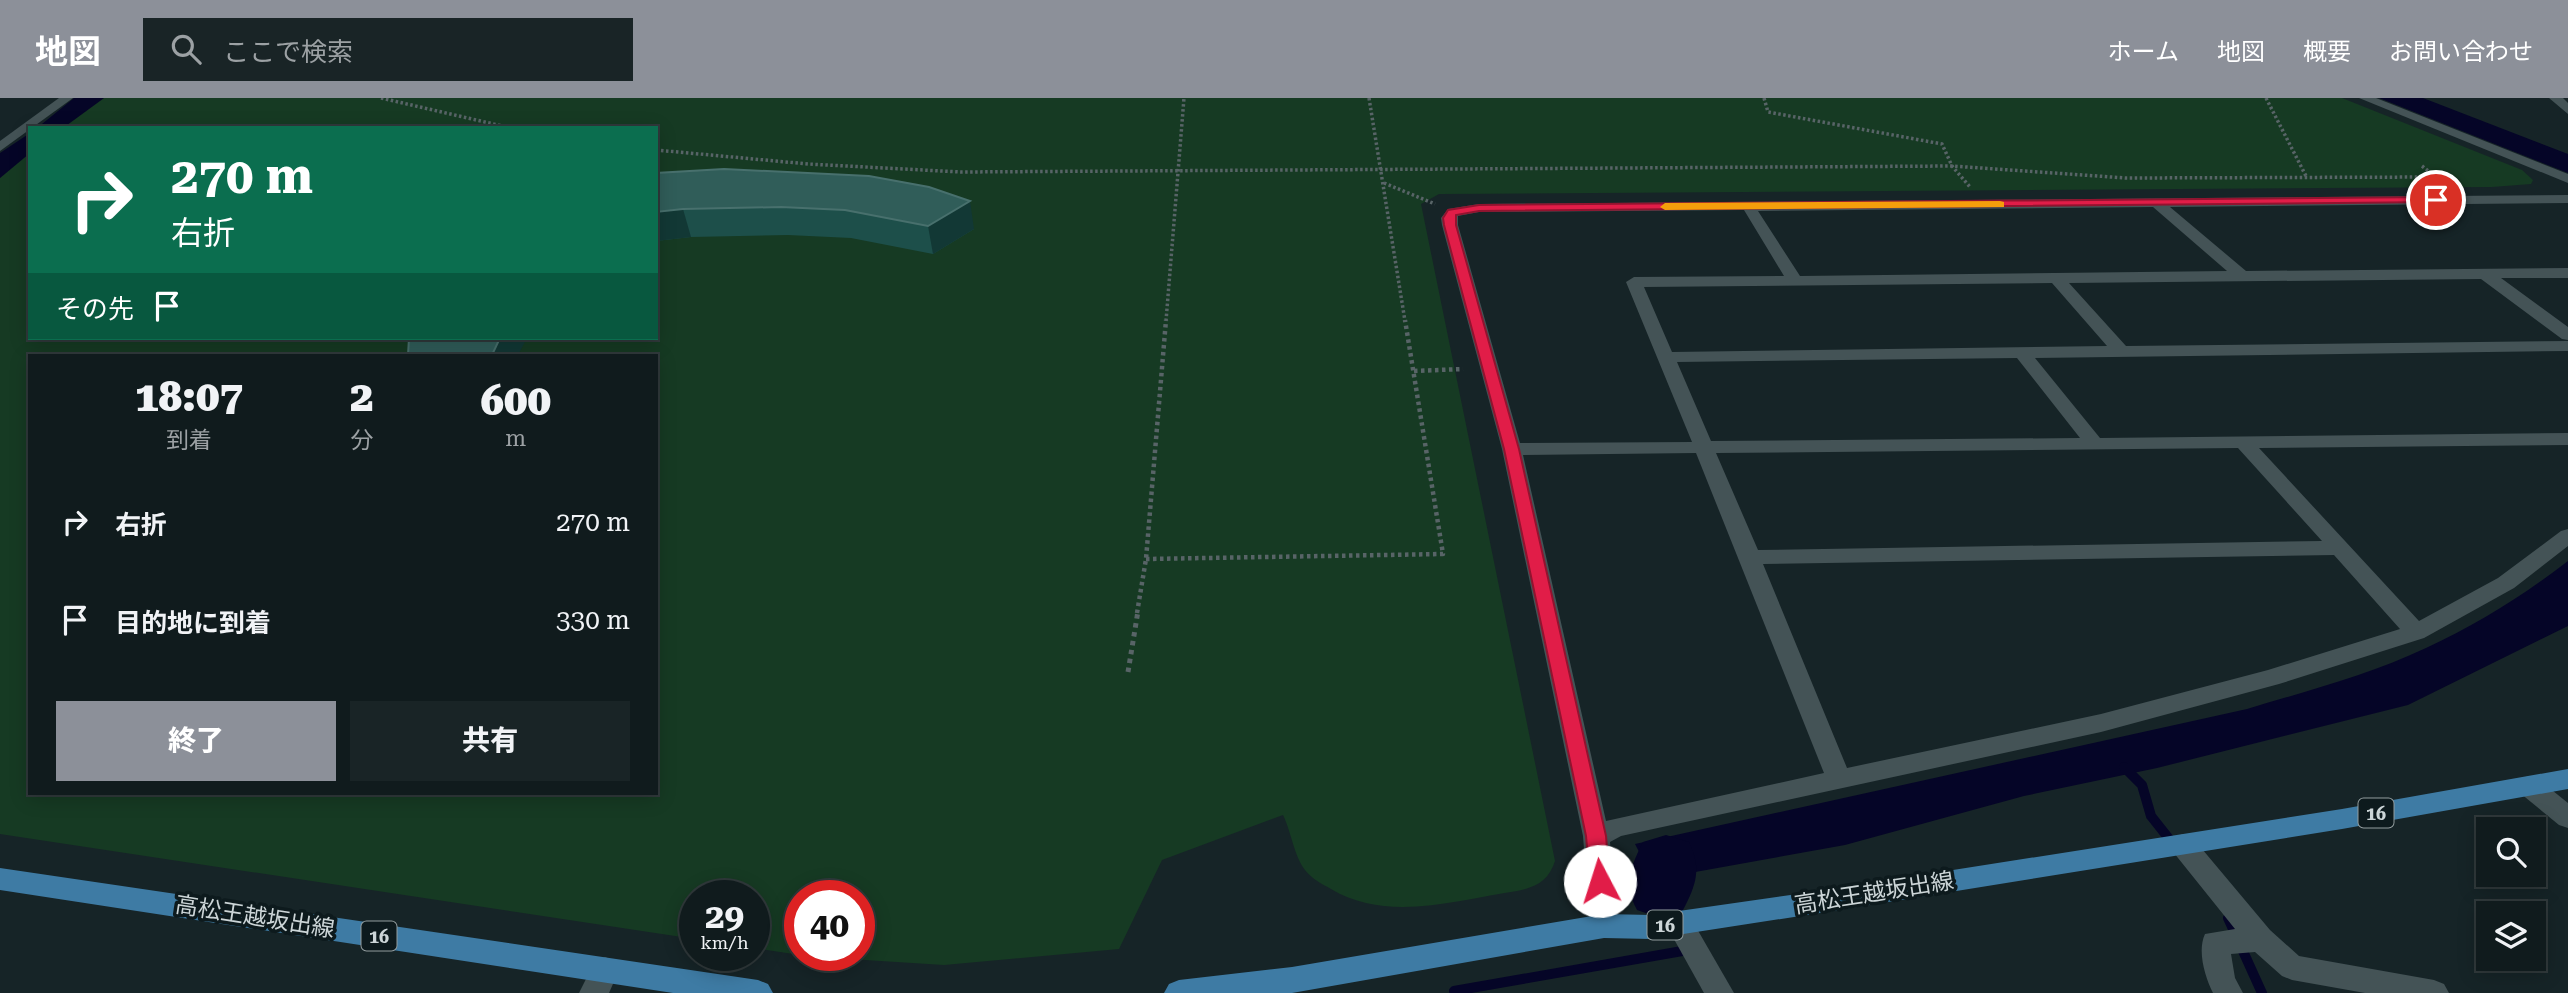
<!DOCTYPE html>
<html lang="ja">
<head>
<meta charset="utf-8">
<style>
	body { margin:0; font-family:"Roboto Serif","Noto Sans JP",serif; background:#192426; color:#f1f3f6; height:100vh; display:flex; flex-direction:column; font-size:26px; white-space:nowrap }
	* { box-sizing:border-box; margin:0 }
	p { font-size:23px; color:#9ca1a4 }
	.icon { flex:none; width:38px; height:38px; fill:none; stroke:currentColor; stroke-width:2; stroke-linecap:round; stroke-linejoin:round }
	.map { position:relative; flex:1; overflow:hidden }
	.details { position:absolute; left:28px; top:256px; width:630px; height:441px; display:flex; flex-direction:column; background:#101b1d; border-radius:0px; box-shadow:0 4px 18px #0003,0 0 0 2px #30393b }
	.details>* { flex:none }
	.banner { position:absolute; left:28px; top:28px; width:630px; height:214px; border-radius:0px; box-shadow:0 4px 18px #0003,0 0 0 2px #30393b; background:#0b6e4f; color:#fff; overflow:hidden }
	.controls { position:absolute; left:2476px; top:719px; display:grid; gap:14px }
	.controls a { display:grid; place-items:center; width:70px; height:70px; border-radius:0px; background:#101b1d; box-shadow:0 4px 18px #0003,0 0 0 2px #30393b; font-size:35px }
	.speed { position:absolute; left:679px; top:782px; display:flex; gap:14px; font-size:35px; font-weight:700; text-align:center }
	.speed>* { display:grid; place-content:center; width:91px; height:91px; border-radius:50%; background:#101b1d; box-shadow:0 4px 18px #0003,0 0 0 2px #30393b; line-height:1 }
	.speed small { font-size:18px; font-weight:400 }
	.speed .limit { border:10px solid #d22; background:#fff; color:#111 }
	.pin { position:absolute; display:grid; place-items:center; width:60px; height:60px; color:#fff; margin:-30px; border:4px solid #fff; border-radius:50%; box-shadow:0 2px 7px #0007 }
	.me { position:absolute; width:77px; margin:-38px; rotate:355deg; stroke-linejoin:round; filter:drop-shadow(0 0 5px #0008) }
	.turn { display:flex; align-items:center; gap:24px; height:147px; padding:0 28px; font-size:32px }
	.turn .icon { width:91px; height:91px; stroke-width:2.5 }
	.turn b { display:block; font-size:49px; line-height:60px }
	.then { display:flex; align-items:center; height:66px; padding:0 28px; background:#0003; gap:14px; font-size:26px }
	.eta { display:flex; justify-content:space-evenly; align-items:center; height:119px; text-align:center }
	.eta b { font-size:42px; font-weight:800; line-height:49px }
	.primary-button { display:flex; gap:14px; margin-top:auto; padding:14px 28px }
	.primary-button a { flex:1; height:80px; border-radius:0px; background:#8c9099; color:#fff; font-size:28px; font-weight:800; line-height:80px; text-align:center }
	.primary-button a+a { background:#192426; color:#f1f3f6 }
	ul { padding:0; list-style:none }
	li { display:flex; align-items:center; gap:21px; height:98px; padding:0 28px }
	li div { flex:1 }
	li b { display:block; font-size:26px }
	li em { font-style:normal }
	header { display:flex; align-items:center; gap:42px; box-sizing:border-box; height:98px; padding:0 35px; background:#8c9099; color:#fff }
	header strong { font-size:33px }
	nav { display:flex; gap:38px; margin-inline-start:auto; font-size:24px }
	.search { width:490px; height:63px; background:#192426; display:flex; align-items:center; gap:18px; box-sizing:border-box; padding:0 24px; border-radius:0px; color:#9ca1a4; font-size:26px }
	.map>svg:first-child { display:block }
</style>
</head>
<body>
<header>
<strong>地図</strong>
<div class="search"><svg class="icon" aria-label="search" viewBox="0 0 24 24"><circle cx="10" cy="10" r="6"/><path d="M15 15l6 6"/></svg>ここで検索</div>
<nav><a>ホーム</a><a>地図</a><a>概要</a><a>お問い合わせ</a></nav>
</header>
<div class="map">
<svg width="2568" height="895" viewBox="0 0 2568 895">
	<rect width="100%" height="100%" fill="#162427"/>
	<path fill="#163a23" fill-rule="evenodd" d="M104 0H2342L2522 72 2533 82 2531 86 2492 89 1439 96 1421 106 1555 763C1549 782 1537 789 1517 793 1456 802 1388 825 1331 791 1322 786 1312 781 1305 772 1294 758 1291 733 1283 717L1162 762 1119 851 944 867 802 858H859V798H800V857L754 850V798H695V841L0 736V80L30 55V240H656V30H63ZM30 257H656V695H30Z"/>
	<g fill="#050527">
		<polygon points="74,0 104,0 63,30 37,30"/>
		<polygon points="2379,0 2423,0 2568,56 2568,75"/>
		<polygon points="30,35 30,55 0,80 0,55"/>
		<path d="M2568 463V528L2408 607 2157 670 2024 698 1845 747 1673 778 1652 779 1635 746 2247 611C2306 593 2369 577 2426 550 2476 527 2524 497 2568 463Z"/>
	</g>
	<g fill="none" stroke-linecap="round" stroke-linejoin="round">
		<g stroke="#050527" stroke-width="10">
			<polyline points="2124,669 2142,687 2151,718 2174,747"/>
			<polyline points="2228,820 2262,895"/>
			<polyline points="1454,893 1688,852"/>
		</g>
		<path fill="#050527" fill-rule="evenodd" d="M1666 737 1689 744C1702 771 1696 787 1683 812L1660 820 1637 812C1623 786 1630 770 1643 744Z"/>
		<g stroke="#586467" stroke-width="3.5" stroke-dasharray="2.5 2.5" stroke-linecap="butt">
			<polyline points="381,0 511,30"/>
			<polyline points="1369,0 1405,223"/>
			<polyline points="1764,0 1768,14 1942,46 1952,68 1970,89"/>
			<polyline points="2266,0 2307,80"/>
			<polyline points="656,52 808,66 961,74 1952,68 2126,80 2437,79 2445,84"/>
			<polyline points="2422,68 2436,79"/>
			<polyline points="1384,85 1435,106"/>
			<polyline points="1166,223 1184,0"/>
		</g>
		<g stroke="#586467" stroke-width="4.5" stroke-dasharray="3.5 3.5" stroke-linecap="butt">
			<polyline points="1414,273 1463,271"/>
			<polyline points="1146,461 1443,456 1405,222"/>
			<polyline points="1137,515 1146,461 1166,222"/>
		</g>
		<polyline stroke="#586467" stroke-width="5" stroke-dasharray="4.5 4.5" stroke-linecap="butt" points="1128,574 1138,513"/>
		<g fill="#445356" fill-rule="evenodd">
			<polygon points="59,0 73,0 0,53 0,43"/>
			<polygon points="2359,0 2376,0 2568,76 2568,85"/>
			<polygon points="2549,0 2563,0 2568,5 2568,16"/>
			<path d="M2568 97V105L2170 109 2246 173 2568 170V180H2501L2568 229V242L2562 241 2481 181 2069 185 2126 248 2568 243V253L2035 260 2100 340 2568 335V347L2259 350 2419 523 2498 480 2561 433 2568 431V448L2514 490 2424 540 2279 586 2101 634 1621 738 1610 744 1618 828 1614 836 1604 840 1594 836 1590 828 1583 738 1502 351 1442 127 1441 120 1448 111 1479 106ZM2153 109 2227 173 1800 178 1758 113ZM1744 112 1784 178 1634 179 1626 184 1692 344 1520 345 1458 127V118L1479 114ZM2052 185 2107 248 1672 254 1644 189ZM2017 260 2080 340 1711 343 1677 264ZM2238 350 2322 443 1758 452 1716 355ZM1696 355 1824 675 1606 723 1523 357ZM2334 457 2400 531 2268 572 2101 616 1847 670 1763 466Z"/>
			<polygon points="2529,678 2538,681 2568,705 2568,730 2559,727 2520,695 2516,688 2520,681"/>
			<path d="M2183 736 2192 739 2270 832 2299 858 2434 882 2444 886 2449 895H2365L2292 882 2282 878 2255 854 2231 856 2235 880 2243 895H2213C2205 879 2197 853 2205 836L2235 831 2174 755 2170 747 2174 739Z"/>
			<polygon points="1679,813 1689,817 1734,895 1704,895 1665,825 1669,817"/>
			<polygon points="605,859 615,863 619,872 609,895 579,895 595,863"/>
		</g>
		<g fill="#3e7ba4" fill-rule="evenodd">
			<polygon points="2568,671 2568,691 2342,731 1826,814 1651,841 1604,840 1292,895 1164,895 1169,886 1179,882 1292,869 1604,816 1651,817 1826,792 2342,711"/>
			<polygon points="0,770 758,882 768,886 773,895 673,895 0,792"/>
		</g>
	</g>
	<polygon fill="#1d4f4a" points="656,75 974,131 933,156 851,140 788,137 691,139 656,143"/>
	<g fill="#123835">
		<polygon points="970,103 974,131 933,156 928,128"/>
		<polygon points="683,111 691,139 656,143 656,114"/>
		<polygon points="500,240 527,240 518,257 492,257"/>
	</g>
	<g fill="#305d59" stroke="#48706d" stroke-width="2">
		<polygon points="724,71 869,78 929,89 970,103 928,128 845,112 781,109 683,111 656,114 656,75"/>
		<polygon points="409,240 500,240 492,257 408,257"/>
	</g>
	<polygon fill="#e11d48" stroke="#92132f" stroke-width="2" points="2436,99 2441,102 2440,104 1479,113 1456,117 1456,127 1519,351 1606,738 1610,783 1607,789 1600,792 1593,789 1590,783 1586,738 1504,351 1444,127 1443,120 1448,112 1479,107"/>
	<polygon fill="#f59e0b" points="2000,103 2004,104 2004,109 1665,112 1660,109 1665,105"/>
	<g text-anchor="middle" dominant-baseline="central" stroke-width="7" stroke-linejoin="round" paint-order="stroke">
		<g fill="#0d1a1d" stroke="#939d9f" stroke-width="2">
			<rect x="2358.5" y="700.5" width="35" height="29" rx="5"/>
			<rect x="1647.5" y="812.5" width="35" height="29" rx="5"/>
			<rect x="361.5" y="823.5" width="35" height="29" rx="5"/>
		</g>
		<g font-size="18" font-weight="bold" fill="#ccd5d7">
			<text x="2376" y="715">16</text>
			<text x="1665" y="827">16</text>
			<text x="379" y="838">16</text>
		</g>
		<g font-size="23" fill="#ccd5d7" stroke="#0d1a1d">
			<text transform="translate(1874 795) rotate(-9)">高松王越坂出線</text>
			<text transform="translate(255 819) rotate(9)">高松王越坂出線</text>
		</g>
	</g>
</svg>
<div class="controls">
<a><svg class="icon" aria-label="search" viewBox="0 0 24 24"><circle cx="10" cy="10" r="6"/><path d="M15 15l6 6"/></svg></a>
<a><svg class="icon" aria-label="layers" viewBox="0 0 24 24"><path d="M12 4l9 5-9 5-9-5zM3 14l9 5 9-5"/></svg></a>
</div>
<div class="speed"><div>29<small>km/h</small></div><div class="limit">40</div></div>
<div class="pin" style="left:2436px;top:102px;background:#d93025"><svg class="icon" aria-label="arrive" viewBox="0 0 24 24"><path d="M6 21V4h12l-3 4 3 4H6"/></svg></div>
<svg class="me" style="left:1600px;top:783px" viewBox="-20 -20 40 40"><circle r="19" fill="#fff"/><path d="M0-13L10 11 0 6-10 11z" fill="#e11d48"/></svg>
<div class="banner">
<div class="turn"><svg class="icon" aria-label="right" viewBox="0 0 24 24"><path d="M7 20v-9h11M14 6l5 5-5 5"/></svg><div><b>270 m</b>右折</div></div>
<div class="then">その先<svg class="icon" aria-label="arrive" viewBox="0 0 24 24"><path d="M6 21V4h12l-3 4 3 4H6"/></svg></div>
</div>
<section class="details">
<div class="eta">
<div><b>18:07</b><p>到着</p></div>
<div><b>2</b><p>分</p></div>
<div><b>600</b><p>m</p></div>
</div>
<ul>
<li><svg class="icon" aria-label="right" viewBox="0 0 24 24"><path d="M7 20v-9h11M14 6l5 5-5 5"/></svg><div><b>右折</b></div><em>270 m</em></li>
<li><svg class="icon" aria-label="arrive" viewBox="0 0 24 24"><path d="M6 21V4h12l-3 4 3 4H6"/></svg><div><b>目的地に到着</b></div><em>330 m</em></li>
</ul>
<div class="primary-button"><a>終了</a><a>共有</a></div>
</section>
</div>
</body>
</html>
